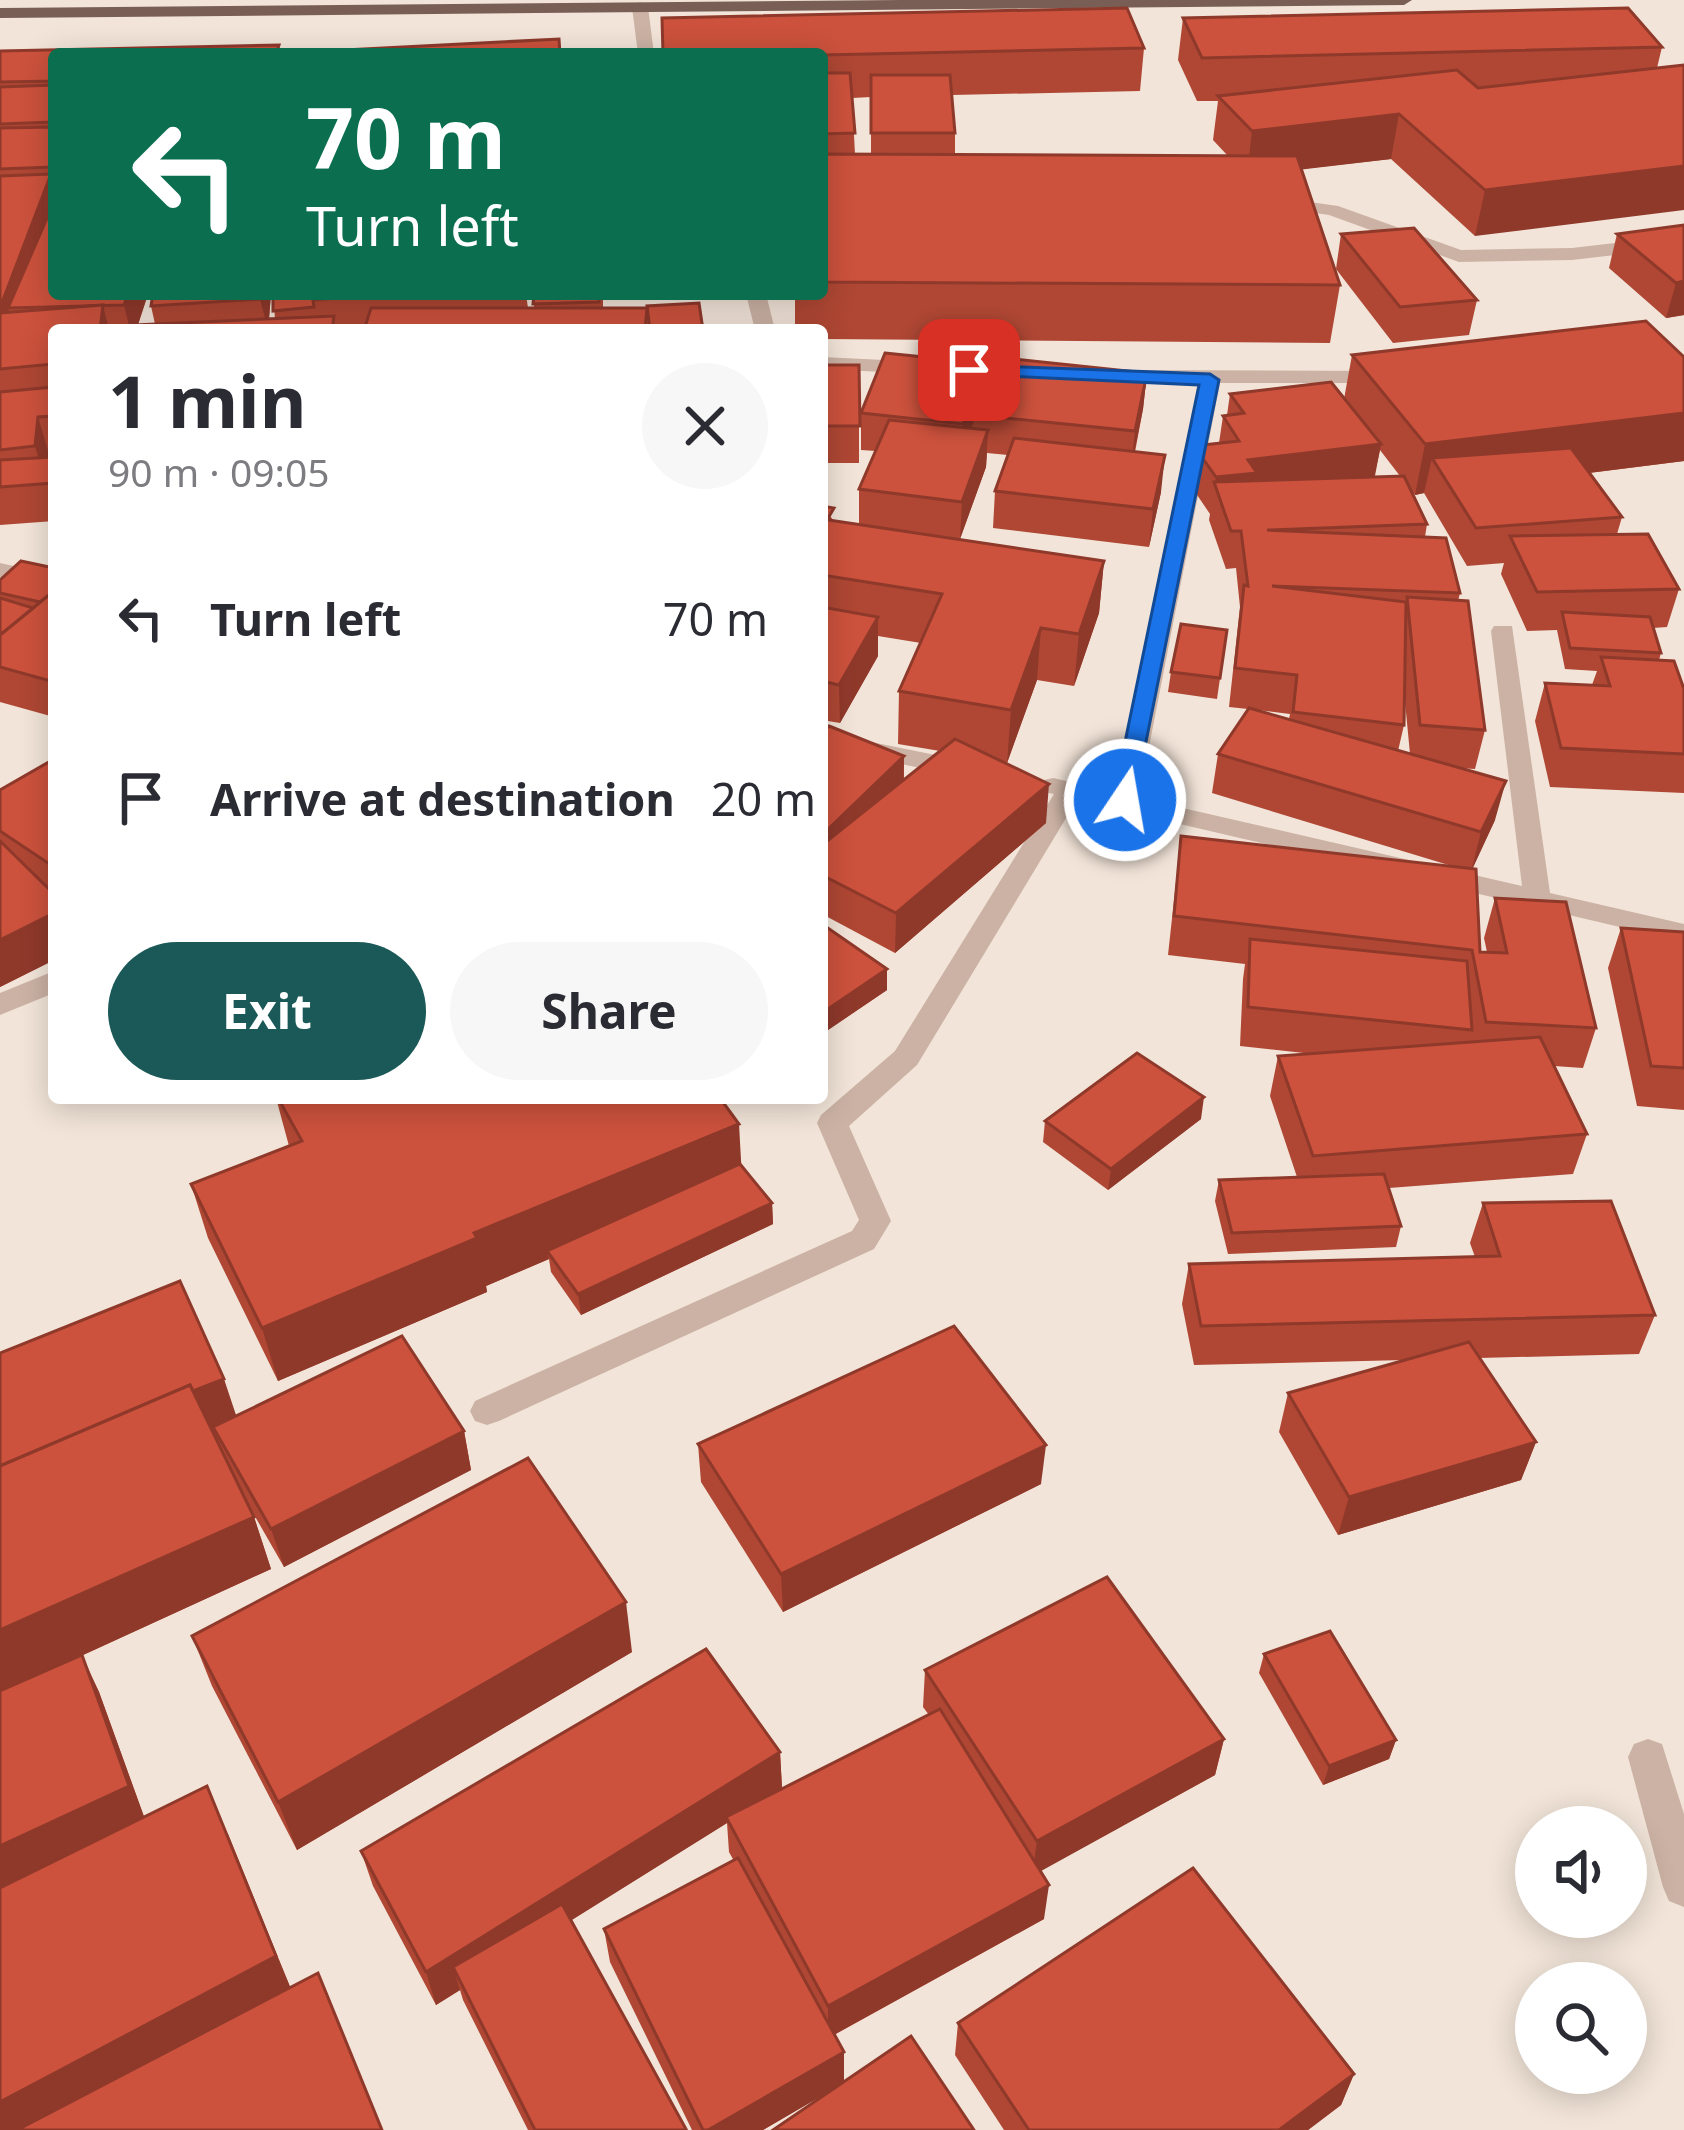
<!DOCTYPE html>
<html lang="en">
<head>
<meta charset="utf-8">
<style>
	body { margin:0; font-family:"Noto Sans",sans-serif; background:#f7f7f7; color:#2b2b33; height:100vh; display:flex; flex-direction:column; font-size:45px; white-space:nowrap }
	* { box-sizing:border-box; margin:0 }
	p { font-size:39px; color:#7c7c81 }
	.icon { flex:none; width:66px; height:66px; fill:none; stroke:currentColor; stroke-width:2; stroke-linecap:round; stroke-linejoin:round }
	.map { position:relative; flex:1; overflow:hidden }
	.side { position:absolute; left:48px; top:324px; width:780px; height:780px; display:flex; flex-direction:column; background:#fff; border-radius:12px; box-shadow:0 6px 30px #0003 }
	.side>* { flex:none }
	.guide { position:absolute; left:48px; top:48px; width:780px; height:252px; border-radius:12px; box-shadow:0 6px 30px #0003; background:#0b6e4f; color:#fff; overflow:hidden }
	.fabs { position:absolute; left:1515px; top:1806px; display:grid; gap:24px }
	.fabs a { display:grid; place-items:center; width:132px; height:132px; border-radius:50%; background:#fff; box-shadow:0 6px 30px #0003; font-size:60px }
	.pin { position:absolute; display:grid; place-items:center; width:102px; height:102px; color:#fff; margin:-51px; border-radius:24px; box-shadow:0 6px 18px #0006 }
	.me { position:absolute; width:132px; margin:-66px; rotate:12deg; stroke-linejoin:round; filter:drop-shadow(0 0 9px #0008) }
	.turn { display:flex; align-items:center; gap:42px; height:252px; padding:0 60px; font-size:54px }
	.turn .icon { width:156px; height:156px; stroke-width:2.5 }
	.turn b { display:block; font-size:84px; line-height:102px }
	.round { display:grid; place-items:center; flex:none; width:126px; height:126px; border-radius:63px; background:#f7f7f7 }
	.headline { display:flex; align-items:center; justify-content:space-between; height:204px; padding:0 60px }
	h1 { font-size:72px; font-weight:700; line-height:90px }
	.primary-button { display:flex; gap:24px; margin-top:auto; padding:24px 60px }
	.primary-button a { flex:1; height:138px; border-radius:72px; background:#1a5957; color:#fff; font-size:48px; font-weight:700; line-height:138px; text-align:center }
	.primary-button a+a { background:#f7f7f7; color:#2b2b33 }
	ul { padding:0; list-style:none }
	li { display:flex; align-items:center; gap:36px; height:180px; padding:0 60px }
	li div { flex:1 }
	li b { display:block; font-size:45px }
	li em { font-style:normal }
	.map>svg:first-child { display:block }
</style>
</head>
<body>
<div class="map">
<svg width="1684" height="2130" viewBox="0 0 1684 2130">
	<rect width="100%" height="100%" fill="#f2e4d8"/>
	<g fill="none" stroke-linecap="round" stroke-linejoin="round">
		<polygon fill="#cbb2a4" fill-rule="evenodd" points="1274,197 1338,206 1461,250 1572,248 1684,235 1684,247 1572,260 1459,262 1329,215 1268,206 1268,198"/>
		<g fill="#cbb2a4" fill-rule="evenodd">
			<polygon points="640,2 648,7 654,54 638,54 632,7"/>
			<polygon points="746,294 766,294 775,330 755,330"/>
			<polygon points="822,357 1031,367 1041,373 1031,379 822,369"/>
			<polygon points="1109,370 1385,371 1395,377 1385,383 1220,383 1139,798 1522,886 1491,631 1494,626 1512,626 1550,893 1684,924 1684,942 1077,800 917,1065 849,1126 891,1221 874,1249 499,1421 487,1425 475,1421 470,1411 475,1401 852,1231 859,1220 817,1123 821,1115 895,1051 1054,794 1044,792 1040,786 1044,780 1053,778 1114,792 1199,383 1102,380 1099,376"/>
			<polygon points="0,563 54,575 54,589 0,577"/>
			<polygon points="822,732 965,761 978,769 965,777 822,748"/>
			<polygon points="54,971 54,993 0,1015 0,993"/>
			<polygon points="1648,1739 1662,1744 1684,1814 1684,1907 1669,1901 1663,1887 1628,1757 1634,1744"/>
		</g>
		<polygon fill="#795e56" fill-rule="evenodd" points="900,0 1412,0 1404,5 0,18 0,8"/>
	</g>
	<g fill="#af4734" fill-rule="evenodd">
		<path d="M1183 18 1662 47 1657 68 1475 236 1391 159 1301 169 1340 285 1330 343 822 339V330H795V294H822V54L1144 48 1140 91 952 95 955 133V154L1228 156 1213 140 1218 101H1197L1178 60ZM871 97V154H855L852 98Z"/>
		<polygon points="279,45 280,54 54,54 54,294 148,294 138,325 155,324 151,306 271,294 269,319 275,319 273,294 526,294 528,308 534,308 534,294 603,294 603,308 647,308 649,330 54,330 54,453 49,454 48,457 54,457 54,521 0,525 0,51"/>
		<polygon points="1684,225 1684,315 1666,318 1609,268 1617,234"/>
		<polygon points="1341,234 1477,300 1469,335 1393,343 1336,269"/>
		<polygon points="645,294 705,294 705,297 646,300"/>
		<path d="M1352 355 1684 461 1589 473 1622 517 1617 534 1679 589 1667 627 1653 628 1661 653 1659 660 1684 689V793L1550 787 1535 721 1545 683 1592 685 1597 671 1565 669 1557 630 1527 631 1501 574 1504 563 1467 566 1424 493 1415 495 1409 487 1427 524 1425 537 1460 593 1458 601 1485 730 1475 769 1458 768 1495 820 1472 869 1480 952H1487L1484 938 1495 898 1596 1028 1583 1068 1554 1066 1587 1134 1573 1174 1389 1188 1401 1226 1396 1247 1228 1254 1215 1201 1219 1180 1297 1177 1270 1096 1278 1056 1313 1054 1240 1046 1243 979 1245 964 1168 955 1181 836 1455 867 1212 793 1218 754 1248 709 1229 707 1240 607 1236 568 1226 569 1209 520 1210 514 1189 483 1194 446 1219 443 1223 416 1227 415 1230 394 1344 399ZM1380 450 1400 476 1374 477ZM1404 691 1410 754 1398 751 1404 725ZM1258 710 1290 714 1289 719Z"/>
		<rect x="822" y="365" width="37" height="98"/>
		<polygon points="1147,373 1143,409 1135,452 1161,492 1149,547 993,528 995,491 1008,455 987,453 986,467 960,539 1104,561 1099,613 1074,686 1037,680 1007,763 1004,762 1046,823 895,953 822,914 822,732 904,756 904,780 940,751 898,744 899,691 921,643 878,636 878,656 840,723 822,720 822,506 834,521 859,525 859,489 876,451 861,450 861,413"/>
		<polygon points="54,568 54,717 0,702 0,580"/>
		<polygon points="1227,630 1217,699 1168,692 1171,672"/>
		<polygon points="54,759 54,960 0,987 0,790"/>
		<polygon points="822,924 887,990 828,1030 822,1026"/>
		<polygon points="1621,928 1684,932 1684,1110 1637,1106 1608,968"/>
		<polygon points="276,1098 720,1098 741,1165 772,1203 773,1224 581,1315 551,1272 549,1259 486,1286 487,1292 278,1381 208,1238 191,1184 289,1146"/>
		<polygon points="1201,1119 1108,1190 1043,1142 1045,1121"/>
		<polygon points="1483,1203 1655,1315 1639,1354 1479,1358 1536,1442 1521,1480 1338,1535 1279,1432 1288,1393 1405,1360 1194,1365 1182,1304 1189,1264 1475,1257 1470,1243"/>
		<polygon points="0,1353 236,1415 464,1431 471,1470 284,1567 245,1499 254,1517 271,1569 81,1656 99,1692 144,1817 228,1834 290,1987 0,2130"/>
		<polygon points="698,1444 1041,1484 783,1612 701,1482"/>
		<polygon points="192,1636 632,1652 297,1850 212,1686"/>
		<polygon points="1264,1654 1396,1740 1389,1759 1323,1785 1259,1673"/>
		<polygon points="925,1670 1224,1739 1215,1775 1040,1871 1044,1919 834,2035 826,2093 763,2130 692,2130 610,1962 604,1929 734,1861 729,1852 727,1823 571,1920 686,2130 528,2130 463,2000 460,1990 436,2005 373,1886 361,1851 780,1752 782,1788 929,1715 923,1707"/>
		<polygon points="958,2023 1354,2074 1341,2105 1308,2130 1004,2130 955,2055"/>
	</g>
	<g fill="#8f392b">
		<polygon points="1399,114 1391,159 1247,176 1252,131"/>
		<polygon points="1684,166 1684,210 1475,236 1485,190"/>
		<polygon points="51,174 54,187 54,222 8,308 15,330 0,314 0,308"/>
		<polygon points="1684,281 1684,315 1666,318 1676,283"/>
		<polygon points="128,294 148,294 136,330 130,330 124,305"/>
		<polygon points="261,294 271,294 268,330 260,299"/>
		<polygon points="103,305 109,330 100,330"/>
		<polygon points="983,363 981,399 961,460 963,424"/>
		<polygon points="1147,373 1143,409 1131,468 1135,431"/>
		<polygon points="1684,413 1684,461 1452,490 1432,458 1424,493 1415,495 1425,444"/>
		<polygon points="38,417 49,454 46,483 35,446"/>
		<polygon points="988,430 986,467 960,539 962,502"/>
		<polygon points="1381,444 1374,481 1215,484 1216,477 1248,460"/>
		<polygon points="1165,455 1161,492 1149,547 1153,509"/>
		<polygon points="1104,561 1099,613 1074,686 1079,634"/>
		<polygon points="878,617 878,656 840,723 839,685"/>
		<polygon points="1041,628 1037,680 1007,763 1011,710"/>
		<polygon points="904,756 903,795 822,875 822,835"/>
		<polygon points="1506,781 1495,820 1471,872 1481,832"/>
		<polygon points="1049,784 1046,823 895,953 896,913"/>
		<polygon points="54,913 54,960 0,987 0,940"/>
		<polygon points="887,969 887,990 828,1030 828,1009"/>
		<polygon points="1204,1097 1201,1119 1108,1190 1111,1169"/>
		<polygon points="739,1124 742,1178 547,1251 549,1259 486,1286 487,1292 278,1381 262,1328 474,1233"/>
		<polygon points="772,1203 773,1224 581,1315 578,1294"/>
		<polygon points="224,1379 237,1418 20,1509 2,1470"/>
		<polygon points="464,1431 471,1470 284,1567 271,1529"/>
		<polygon points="1536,1442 1521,1480 1338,1535 1349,1497"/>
		<polygon points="1046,1445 1041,1484 783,1612 781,1574"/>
		<polygon points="254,1517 271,1569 0,1693 0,1630"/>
		<polygon points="626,1602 632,1652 297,1850 278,1802"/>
		<polygon points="82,1655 99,1692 146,1822 0,1890 0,1846"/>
		<polygon points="1224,1739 1215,1775 1032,1876 1037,1841"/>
		<polygon points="1396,1740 1389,1759 1323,1785 1329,1766"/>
		<polygon points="780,1752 782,1788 726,1817 727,1823 463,1988 453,1967 460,1990 436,2005 426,1972"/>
		<polygon points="207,1786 296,2001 56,2130 0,2130 0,2102"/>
		<polygon points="1049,1885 1044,1919 828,2038 828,2006"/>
		<polygon points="844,2052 844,2083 763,2130 708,2130"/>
		<polygon points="1354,2074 1341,2105 1308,2130 1279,2130"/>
	</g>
	<g fill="#cc523d" stroke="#8f392b" stroke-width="3">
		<polygon points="1127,8 1144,48 822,55 663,54 662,18"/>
		<polygon points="1628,8 1662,47 1202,58 1183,18"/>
		<polygon points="559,39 560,54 287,54 287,53"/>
		<polygon points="279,45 276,54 54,54 54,81 0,82 0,51"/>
		<polygon points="1684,65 1684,166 1485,190 1399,114 1252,131 1218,96 1457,70 1478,88"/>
		<polygon points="822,73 850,73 855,133 822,134"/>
		<polygon points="871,75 950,75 955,133 871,133"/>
		<polygon points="54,85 54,122 0,124 0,87"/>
		<polygon points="54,127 54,167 0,169 0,128"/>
		<polygon points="822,154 1297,156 1340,285 822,282"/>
		<polygon points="51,174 0,308 0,176"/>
		<polygon points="54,202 54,294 128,294 124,305 8,308"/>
		<polygon points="1684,225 1684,281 1676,283 1617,234"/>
		<polygon points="1414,228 1477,300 1400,307 1341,234"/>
		<polygon points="153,294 261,294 260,299 151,306"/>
		<polygon points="273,294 388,294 313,300 314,307 273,311"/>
		<polygon points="534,294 599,294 599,302 533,304"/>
		<polygon points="699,303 703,330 650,330 647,306"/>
		<polygon points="103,305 100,330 54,330 54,364 0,369 0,313"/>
		<polygon points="371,308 647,308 645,330 364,330"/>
		<polygon points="334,316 332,330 134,330 135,325"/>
		<polygon points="1646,321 1684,357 1684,413 1425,444 1352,355"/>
		<polygon points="885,353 983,363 963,424 861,413"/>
		<polygon points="994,357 1147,373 1135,431 976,415"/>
		<polygon points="822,365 859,365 860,426 822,426"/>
		<polygon points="1331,382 1381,444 1248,460 1257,473 1216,477 1194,446 1239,441 1223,416 1244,413 1230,394"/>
		<polygon points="54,387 54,416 38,417 35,446 0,450 0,392"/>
		<polygon points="889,420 988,430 962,502 859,489"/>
		<polygon points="1014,438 1165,455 1153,509 995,491"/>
		<polygon points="1571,448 1622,517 1476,528 1432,458"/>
		<polygon points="54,457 54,483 0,487 0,460"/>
		<polygon points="1404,476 1427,524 1267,530 1446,538 1460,593 1272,586 1406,602 1404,725 1293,712 1297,675 1235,668 1244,585 1248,586 1241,531 1231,531 1214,482"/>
		<polygon points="822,506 834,508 827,520 822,520"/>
		<polygon points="822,520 822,519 1104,561 1079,634 1041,628 1011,710 899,691 942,594 822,575"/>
		<polygon points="1648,534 1679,589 1537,592 1510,536"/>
		<polygon points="21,561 54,568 54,591 40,602 0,593 0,580"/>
		<polygon points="54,591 54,682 0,667 0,635"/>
		<polygon points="1407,597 1468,601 1485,730 1420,725"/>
		<polygon points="0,598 33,608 0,635"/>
		<polygon points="822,607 878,617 839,685 822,681"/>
		<polygon points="1562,612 1650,617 1661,653 1570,648"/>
		<polygon points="1181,624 1227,630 1220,678 1171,672"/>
		<polygon points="1601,657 1674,661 1684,689 1684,754 1561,748 1545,683 1610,686"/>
		<polygon points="1249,708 1506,781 1481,832 1218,754"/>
		<polygon points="829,726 904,756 822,835 822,732"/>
		<polygon points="955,739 1049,784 896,913 822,875 822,845"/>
		<polygon points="54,759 54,867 0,831 0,790"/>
		<polygon points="1181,836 1476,869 1480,952 1507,953 1495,898 1566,902 1596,1028 1486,1022 1472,950 1174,916"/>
		<polygon points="0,841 54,894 54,913 0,940"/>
		<polygon points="822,924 887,969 828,1009 822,1005"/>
		<polygon points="1621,928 1684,932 1684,1068 1651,1066"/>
		<polygon points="1250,939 1467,961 1472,1030 1248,1007"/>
		<polygon points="1540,1037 1587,1134 1313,1156 1278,1056"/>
		<polygon points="1137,1053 1204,1097 1111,1169 1045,1121"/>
		<polygon points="278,1098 720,1098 739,1124 474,1233 477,1238 262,1328 191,1184 302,1141"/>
		<polygon points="740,1164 772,1203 578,1294 547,1251"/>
		<polygon points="1384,1174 1401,1226 1232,1233 1219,1180"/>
		<polygon points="1611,1201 1655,1315 1201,1326 1189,1264 1500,1256 1483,1203"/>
		<polygon points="180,1281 224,1379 193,1391 190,1385 0,1466 0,1353"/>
		<polygon points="954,1326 1046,1445 781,1574 698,1444"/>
		<polygon points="402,1336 464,1431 271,1529 213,1427"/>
		<polygon points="1469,1342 1536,1442 1349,1497 1288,1393"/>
		<polygon points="190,1385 254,1517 0,1630 0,1466"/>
		<polygon points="528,1458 626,1602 278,1802 192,1636"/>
		<polygon points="1107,1577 1224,1739 1037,1841 925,1670"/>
		<polygon points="1330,1631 1396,1740 1329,1766 1264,1654"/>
		<polygon points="706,1649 780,1752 426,1972 361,1851"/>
		<polygon points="82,1655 129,1786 0,1846 0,1691"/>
		<polygon points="940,1709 1049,1885 828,2006 726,1817"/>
		<polygon points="207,1786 276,1956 0,2102 0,1888"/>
		<polygon points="738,1858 844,2052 708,2130 703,2130 604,1929"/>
		<polygon points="1193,1868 1354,2074 1279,2130 1029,2130 958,2023"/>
		<polygon points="562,1904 686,2129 684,2130 535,2130 453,1967"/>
		<polygon points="318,1973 382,2130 17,2130"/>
		<polygon points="911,2036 974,2130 773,2130"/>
	</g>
	<polygon fill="#1a73e8" stroke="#114b97" stroke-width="3" points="969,365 1210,374 1219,380 1133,806 1125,808 1113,800 1199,385 962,374 962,367"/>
</svg>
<div class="fabs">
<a><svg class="icon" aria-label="sound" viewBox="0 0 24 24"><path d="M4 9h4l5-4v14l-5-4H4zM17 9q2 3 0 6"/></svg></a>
<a><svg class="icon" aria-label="search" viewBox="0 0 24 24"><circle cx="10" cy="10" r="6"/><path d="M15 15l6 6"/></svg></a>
</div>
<div class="pin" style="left:969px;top:370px;background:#d93025"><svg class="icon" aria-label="arrive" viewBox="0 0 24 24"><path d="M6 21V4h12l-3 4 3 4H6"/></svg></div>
<svg class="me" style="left:1125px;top:800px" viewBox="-20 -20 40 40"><circle r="17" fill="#1a73e8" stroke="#fff" stroke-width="3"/><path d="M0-11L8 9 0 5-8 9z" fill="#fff"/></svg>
<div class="guide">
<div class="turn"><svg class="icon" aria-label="left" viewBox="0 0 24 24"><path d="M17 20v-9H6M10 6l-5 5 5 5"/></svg><div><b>70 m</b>Turn left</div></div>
</div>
<section class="side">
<div class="headline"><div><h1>1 min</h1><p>90 m · 09:05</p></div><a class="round"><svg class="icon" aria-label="close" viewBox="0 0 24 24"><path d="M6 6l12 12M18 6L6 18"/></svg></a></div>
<ul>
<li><svg class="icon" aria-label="left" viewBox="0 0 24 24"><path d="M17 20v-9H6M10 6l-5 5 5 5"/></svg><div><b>Turn left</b></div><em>70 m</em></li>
<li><svg class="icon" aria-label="arrive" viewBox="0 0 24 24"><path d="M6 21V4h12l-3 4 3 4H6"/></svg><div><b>Arrive at destination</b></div><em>20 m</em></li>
</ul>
<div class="primary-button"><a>Exit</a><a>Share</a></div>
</section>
</div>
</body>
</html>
